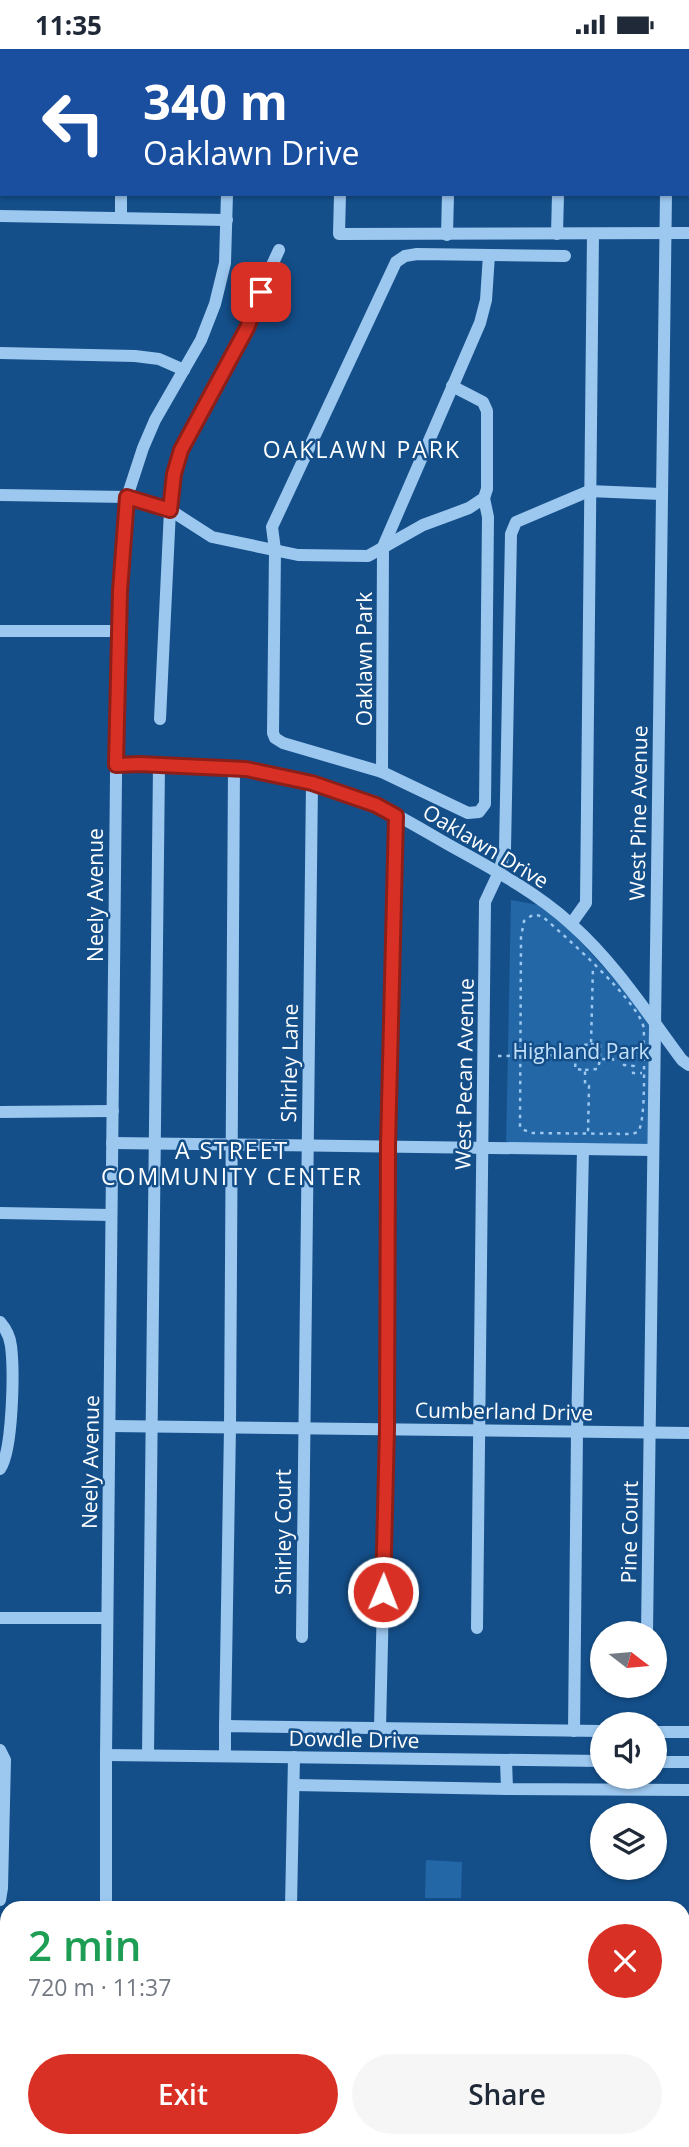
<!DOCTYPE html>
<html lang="en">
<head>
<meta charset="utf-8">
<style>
	body { margin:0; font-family:"Open Sans",sans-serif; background:#f6f6f7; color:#1f2937; height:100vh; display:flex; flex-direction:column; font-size:26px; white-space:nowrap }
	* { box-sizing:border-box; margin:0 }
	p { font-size:23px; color:#747a83 }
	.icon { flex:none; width:38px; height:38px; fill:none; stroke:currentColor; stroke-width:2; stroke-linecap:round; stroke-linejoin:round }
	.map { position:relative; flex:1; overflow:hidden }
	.details { position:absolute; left:0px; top:1852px; width:690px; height:247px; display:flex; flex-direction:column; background:#fff; border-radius:21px 21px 0 0; box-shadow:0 2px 5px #0004 }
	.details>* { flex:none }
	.guide { position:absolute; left:0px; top:0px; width:690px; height:147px; box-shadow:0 2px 5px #0004; background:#1a4fa0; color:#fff; overflow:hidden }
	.needle { width:46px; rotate:106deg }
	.fabs { position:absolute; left:590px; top:1572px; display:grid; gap:14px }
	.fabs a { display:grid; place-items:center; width:77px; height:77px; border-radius:50%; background:#fff; box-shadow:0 2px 5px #0004; font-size:35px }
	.pin { position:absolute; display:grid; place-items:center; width:60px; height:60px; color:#fff; margin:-30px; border-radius:14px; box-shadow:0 4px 10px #0006 }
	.me { position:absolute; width:77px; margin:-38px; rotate:1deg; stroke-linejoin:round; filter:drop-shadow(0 0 5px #0008) }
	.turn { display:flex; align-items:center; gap:24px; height:147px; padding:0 28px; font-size:32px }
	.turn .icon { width:91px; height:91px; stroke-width:2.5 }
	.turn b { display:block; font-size:49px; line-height:60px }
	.round { display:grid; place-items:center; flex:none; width:74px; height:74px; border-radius:37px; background:#f6f6f7 }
	.overview { display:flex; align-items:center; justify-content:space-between; height:119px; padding:0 28px }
	h1 { font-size:42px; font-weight:600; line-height:52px; color:#1e9e55 }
	.button { display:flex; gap:14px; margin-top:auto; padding:14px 28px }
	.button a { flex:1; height:80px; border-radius:42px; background:#d93025; color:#fff; font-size:28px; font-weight:600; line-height:80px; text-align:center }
	.button a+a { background:#f6f6f7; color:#1f2937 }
	.status { display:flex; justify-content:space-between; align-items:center; height:49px; padding:0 35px; background:#fff; direction:ltr }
	.status svg { height:19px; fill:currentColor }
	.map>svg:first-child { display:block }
</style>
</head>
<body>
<div class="status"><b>11:35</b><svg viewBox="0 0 49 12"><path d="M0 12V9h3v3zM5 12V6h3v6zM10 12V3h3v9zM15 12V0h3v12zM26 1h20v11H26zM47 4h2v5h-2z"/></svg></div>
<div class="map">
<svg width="689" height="2098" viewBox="0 0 689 2098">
	<rect width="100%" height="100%" fill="#144f8a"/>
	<g fill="#2367a7">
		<polygon points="511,851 549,858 654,974 652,1100 506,1099"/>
		<polygon points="426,1811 462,1813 461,1849 425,1849"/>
	</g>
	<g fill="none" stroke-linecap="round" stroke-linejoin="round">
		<g stroke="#9cc7ef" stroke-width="2.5" stroke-dasharray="3.5 5" stroke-linecap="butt">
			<path d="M537 866 543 868C565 887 643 956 644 981 643 1001 647 1070 638 1083L632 1085 531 1084 522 1080 520 1078 521 888 524 872 531 867Z"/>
			<polyline points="591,995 600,996 600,1010"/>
			<polyline points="576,1006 575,1020 585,1021 585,1036 589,1037 588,1084"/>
			<polyline points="498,1007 576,1006 578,997 591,995 593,917"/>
			<polyline points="585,1021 598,1020 600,1010 624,1011 624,1016 634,1017 633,1024 642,1024"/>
		</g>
		<g stroke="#9cc7ef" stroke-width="12">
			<polyline points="420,0 423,2"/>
			<polyline points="121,2 121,0"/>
			<polyline points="230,2 230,0"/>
			<polyline points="342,2 342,0"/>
			<polyline points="449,2 449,0"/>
			<polyline points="562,2 562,0"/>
			<polyline points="668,2 668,0"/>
			<polyline points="688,36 689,36"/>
			<polyline points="340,145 339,185 689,184"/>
			<polyline points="0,167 227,171"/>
			<polyline points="121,169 121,145"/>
			<polyline points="557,185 558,145"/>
			<polyline points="447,186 448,145"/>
			<polyline points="0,304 135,307 159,310 184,321"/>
			<polyline points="0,446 127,448 170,461 212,488 298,506 368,507 423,476 469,459 484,449 487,440 487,362 483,353 452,337"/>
			<polyline points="484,449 488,468 485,755 479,763 468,764 382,723 283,694 275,689 273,684 275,501 272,478 396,213 405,207 417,205 565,207"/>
			<polyline points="0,582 118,582"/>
			<polyline points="160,670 170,461 174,424 182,401 247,279 266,229 279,201"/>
			<path d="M115 716C197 711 301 722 376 756 405 769 432 787 460 802 498 823 538 845 571 875 615 914 647 964 682 1011L689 1016"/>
			<polyline points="382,723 383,498 480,274 486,251 489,206"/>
			<polyline points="571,875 586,854 593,185"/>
			<polyline points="0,1063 113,1062"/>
			<polyline points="112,1094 653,1101"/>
			<polyline points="0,1164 111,1166"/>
			<path d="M0 1273C6 1280 10 1287 11 1297 14 1321 13 1402 0 1420"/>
			<polyline points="110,1377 689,1384"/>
			<polyline points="0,1569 107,1569"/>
			<polyline points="477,1579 485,853 499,823 505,801 511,485 516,473 589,442 661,445"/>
			<polyline points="647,1584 666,145"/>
			<polyline points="302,1588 312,734"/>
			<polyline points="225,1677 230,1378 234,719"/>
			<polyline points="380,1679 387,1380 388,1097 396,767"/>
			<polyline points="574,1682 577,1383 583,1100"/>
			<polyline points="654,1683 689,1683"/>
			<polyline points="0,1701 5,1711 2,1839 0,1851"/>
			<polyline points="106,1706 602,1712"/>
			<polyline points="148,1706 159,716"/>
			<polyline points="225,1707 225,1677 602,1682"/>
			<polyline points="506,1711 507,1740 689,1741"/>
			<polyline points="654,1713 689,1713"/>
			<polyline points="294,1736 507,1740"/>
			<polyline points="106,1858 106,1706 117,630 121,506 127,448 143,399 155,371 201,291 215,255 225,214 227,145"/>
			<polyline points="291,1858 294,1708"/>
			<polyline points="682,1884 689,1884"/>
			<polyline points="111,2091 111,2098"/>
			<polyline points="600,2098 600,2091"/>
		</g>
		<g stroke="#e4f0ff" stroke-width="18">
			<polyline points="0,1992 7,1991"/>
			<polyline points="682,1994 689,1994"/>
		</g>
	</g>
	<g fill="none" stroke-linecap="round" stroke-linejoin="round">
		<defs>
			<polyline id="route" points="261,243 247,279 181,401 174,425 170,461 127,448 120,542 116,716 139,715 246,720 312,734 376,756 396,767 388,1097 387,1380 383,1543"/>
		</defs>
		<use href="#route" stroke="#8d1f18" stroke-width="18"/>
		<use href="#route" stroke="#d93025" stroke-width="12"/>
	</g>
	<g text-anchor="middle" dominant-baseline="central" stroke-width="5" stroke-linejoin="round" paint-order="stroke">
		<g font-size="21" fill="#fff" stroke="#144f8a">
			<text transform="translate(364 610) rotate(-90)">Oaklawn Park</text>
			<text transform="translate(638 764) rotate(-89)">West Pine Avenue</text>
			<text transform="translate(486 797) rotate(31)">Oaklawn Drive</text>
			<text transform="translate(95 846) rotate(-90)">Neely Avenue</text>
			<text transform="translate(289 1014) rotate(-89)">Shirley Lane</text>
			<text transform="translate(464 1025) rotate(-89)">West Pecan Avenue</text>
			<text transform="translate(504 1362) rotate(1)">Cumberland Drive</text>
			<text transform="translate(90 1413) rotate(-89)">Neely Avenue</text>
			<text transform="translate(283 1483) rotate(-90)">Shirley Court</text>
			<text transform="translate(629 1483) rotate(-89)">Pine Court</text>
			<text transform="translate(354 1690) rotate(1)">Dowdle Drive</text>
		</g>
		<g font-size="21" fill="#c2e0fb" stroke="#144f8a">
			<text x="581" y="1002">Highland Park</text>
		</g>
		<g font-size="23" letter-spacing="2" fill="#fff" stroke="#144f8a">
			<text x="362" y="400">OAKLAWN PARK</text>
			<text x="232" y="1101">A STREET<tspan x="232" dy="26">COMMUNITY CENTER</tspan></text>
		</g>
	</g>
</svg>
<div class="fabs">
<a><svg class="needle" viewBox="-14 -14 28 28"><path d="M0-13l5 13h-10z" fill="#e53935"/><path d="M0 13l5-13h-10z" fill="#747a83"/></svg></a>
<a><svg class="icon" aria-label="sound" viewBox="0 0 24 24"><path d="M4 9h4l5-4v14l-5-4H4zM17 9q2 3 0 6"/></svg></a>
<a><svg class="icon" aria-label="layers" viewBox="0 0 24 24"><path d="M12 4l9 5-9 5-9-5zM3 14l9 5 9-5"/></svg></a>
</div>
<div class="pin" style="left:261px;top:243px;background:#d93025"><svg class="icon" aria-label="arrive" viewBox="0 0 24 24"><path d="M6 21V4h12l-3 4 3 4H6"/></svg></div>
<svg class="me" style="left:383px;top:1543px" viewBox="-20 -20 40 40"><circle r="17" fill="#d93025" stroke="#fff" stroke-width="3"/><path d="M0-11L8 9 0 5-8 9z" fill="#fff"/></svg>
<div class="guide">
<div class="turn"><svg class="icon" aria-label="left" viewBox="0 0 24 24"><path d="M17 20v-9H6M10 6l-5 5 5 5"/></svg><div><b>340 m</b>Oaklawn Drive</div></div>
</div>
<section class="details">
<div class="overview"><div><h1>2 min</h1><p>720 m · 11:37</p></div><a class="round" style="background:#d93025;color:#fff"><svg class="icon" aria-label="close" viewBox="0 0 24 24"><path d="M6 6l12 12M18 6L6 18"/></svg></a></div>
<div class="button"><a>Exit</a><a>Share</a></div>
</section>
</div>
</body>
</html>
